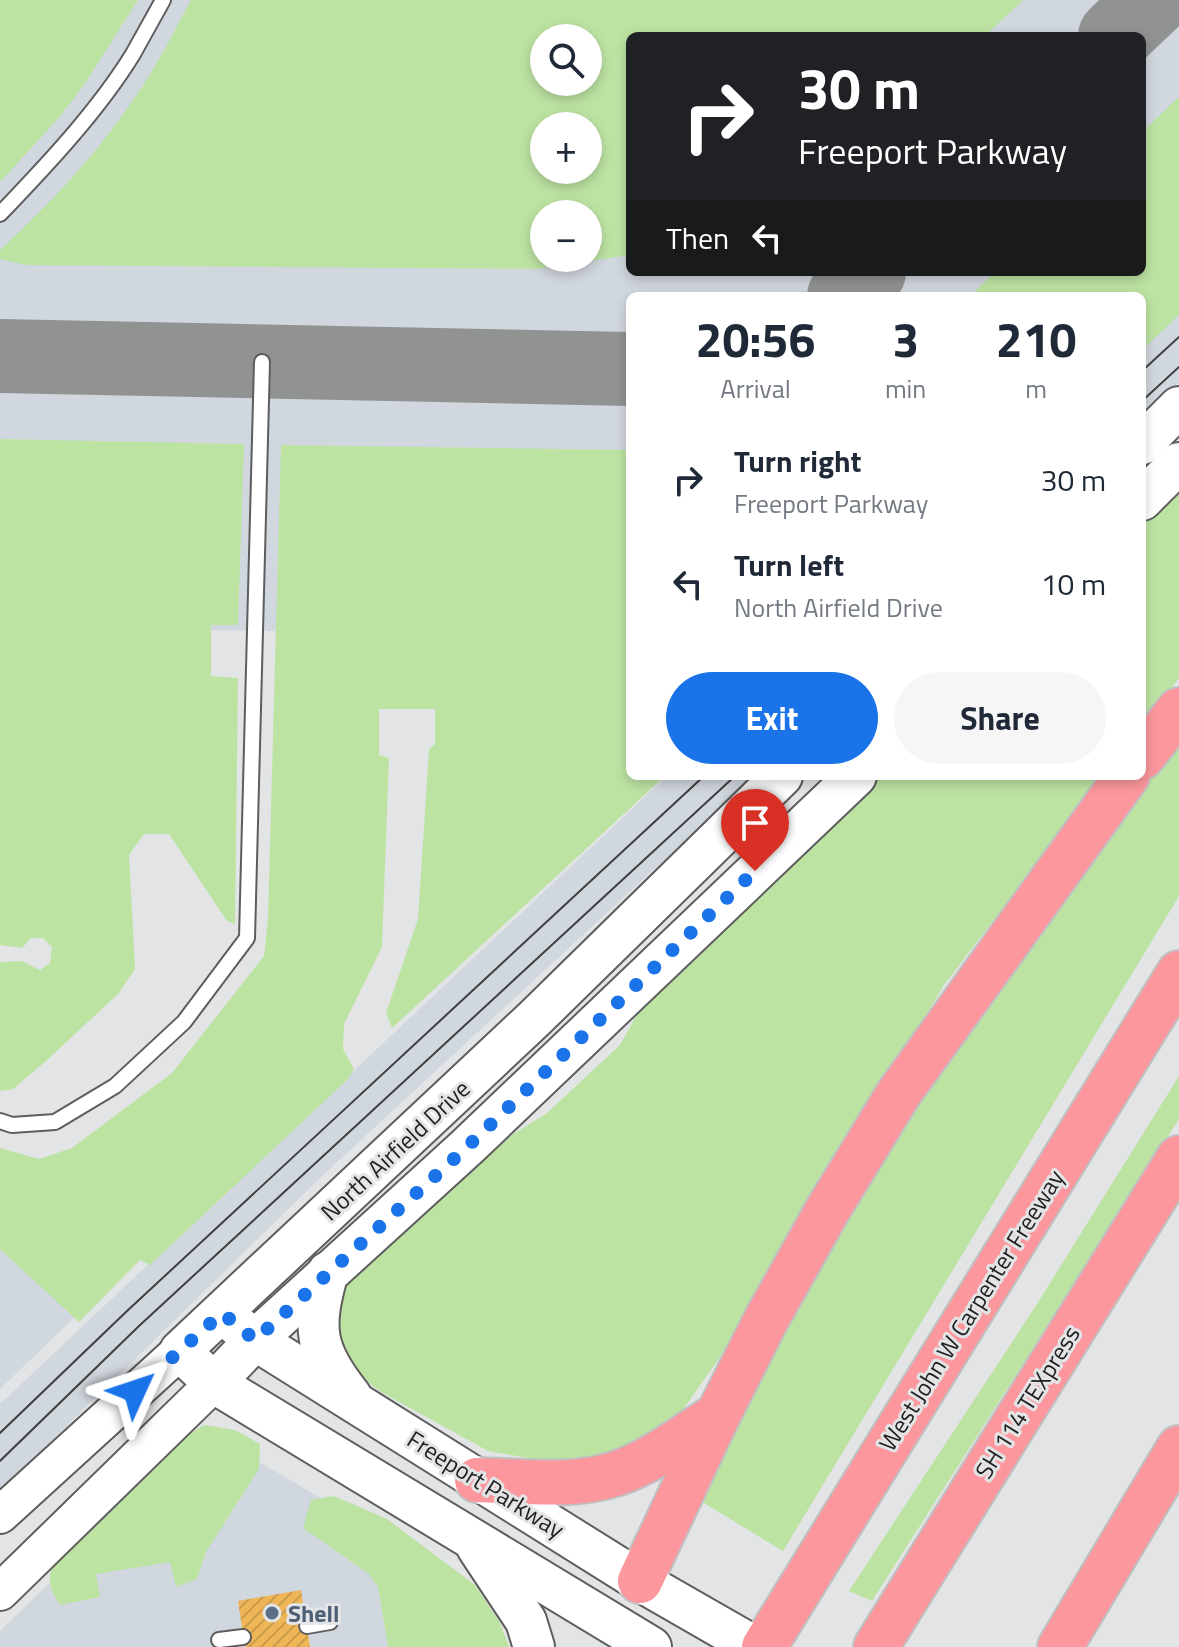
<!DOCTYPE html>
<html lang="en">
<head>
<meta charset="utf-8">
<style>
	body { margin:0; font-family:"Titillium Web",sans-serif; background:#f6f6f7; color:#1f2937; height:100vh; display:flex; flex-direction:column; font-size:30px; white-space:nowrap }
	* { box-sizing:border-box; margin:0 }
	p { font-size:26px; color:#747a83 }
	.icon { flex:none; width:44px; height:44px; fill:none; stroke:currentColor; stroke-width:2; stroke-linecap:round; stroke-linejoin:round }
	.map { position:relative; flex:1; overflow:hidden }
	.details { position:absolute; left:626px; top:292px; width:520px; height:488px; display:flex; flex-direction:column; background:#fff; border-radius:12px; box-shadow:0 4px 12px #0003 }
	.details>* { flex:none }
	.guide { position:absolute; left:626px; top:32px; width:520px; height:244px; border-radius:12px; box-shadow:0 4px 12px #0003; background:#202124; color:#fff; overflow:hidden }
	.tools { position:absolute; left:530px; top:24px; display:grid; gap:16px }
	.tools a { display:grid; place-items:center; width:72px; height:72px; border-radius:50%; background:#fff; box-shadow:0 4px 12px #0003; font-size:40px }
	.pin { position:absolute; display:grid; place-items:center; width:68px; height:68px; color:#fff; margin:-82px -34px; border-radius:50% 50% 50% 0; rotate:-45deg; box-shadow:0 0 8px #0007 }
	.pin .icon { rotate:45deg }
	.me { position:absolute; width:88px; margin:-44px; rotate:48deg; stroke-linejoin:round; filter:drop-shadow(0 0 6px #0008) }
	.turn { display:flex; align-items:center; gap:28px; height:168px; padding:0 40px; font-size:36px }
	.turn .icon { width:104px; height:104px; stroke-width:2.5 }
	.turn b { display:block; font-size:56px; line-height:68px }
	.then { display:flex; align-items:center; height:76px; padding:0 40px; background:#0003; gap:16px; font-size:30px }
	.eta { display:flex; justify-content:space-evenly; align-items:center; height:136px; text-align:center }
	.eta b { font-size:48px; font-weight:700; line-height:56px }
	.cta { display:flex; gap:16px; margin-top:auto; padding:16px 40px }
	.cta a { flex:1; height:92px; border-radius:48px; background:#1a73e8; color:#fff; font-size:32px; font-weight:700; line-height:92px; text-align:center }
	.cta a+a { background:#f6f6f7; color:#1f2937 }
	ul { padding:0; list-style:none }
	li { display:flex; align-items:center; gap:24px; height:104px; padding:0 40px }
	li div { flex:1 }
	li b { display:block; font-size:30px }
	li em { font-style:normal }
	.map>svg:first-child { display:block }
</style>
</head>
<body>
<div class="map">
<svg width="1179" height="1647" viewBox="0 0 1179 1647">
	<defs>
		<pattern id="building-hatch" width="6" height="6" patternUnits="userSpaceOnUse" patternTransform="scale(2)"><rect width="6" height="6" fill="#efb657"/><path d="M-1 1l2-2M0 6l6-6M5 7l2-2" fill="none" stroke="#cc9c4b"/></pattern>
	</defs>
	<rect width="100%" height="100%" fill="#e3e4e5"/>
	<g fill="#d1d7de" fill-rule="evenodd">
		<path d="M0 0H1179V287L1142 296H630V621L329 632 201 630 0 589ZM630 36H1142V272H630ZM544 38H588V82H544ZM544 126H588V170H544ZM544 214H588V258H544Z"/>
		<polygon points="1179,313 1179,382 1142,416 1142,349"/>
		<polygon points="667,776 755,776 322,1176 0,1491 0,1404"/>
		<polygon points="0,1235 77,1315 0,1389"/>
		<polygon points="206,1431 456,1577 493,1647 0,1647 0,1631"/>
	</g>
	<g fill="#bde3a3" fill-rule="evenodd">
		<polygon points="0,0 138,0 84,85 57,120 0,182"/>
		<path d="M191 0H1023L985 36H630V255L536 269 27 265 0 259V250C57 198 112 137 152 71 166 48 178 24 191 0ZM588 38V82H544V38ZM588 126V170H544V126ZM588 214V258H544V214Z"/>
		<polygon points="1179,97 1179,315 1142,350 1142,296 970,296 995,272 1142,272 1142,132"/>
		<polygon points="0,439 244,444 238,625 211,625 211,676 238,678 235,924 227,921 169,834 144,834 129,855 135,969 118,994 46,1061 13,1089 0,1091 0,962 21,961 40,970 50,963 52,947 43,938 31,938 22,948 0,945"/>
		<polygon points="281,445 630,450 630,776 665,776 392,1028 386,1013 418,919 429,749 435,744 435,709 379,709 379,755 389,758 382,947 344,1024 343,1049 354,1069 348,1079 150,1265 140,1260 79,1322 0,1249 0,1148 39,1159 72,1148 172,1073 264,956 268,918"/>
		<polygon points="1179,489 1179,678 1142,726 1142,523"/>
		<polygon points="1179,728 1179,896 783,1551 694,1497 786,1315 898,1127"/>
		<polygon points="877,776 1104,776 944,985 720,1357 682,1411 649,1437 613,1452 581,1462 540,1460 488,1451 381,1392 348,1367 330,1304 357,1272 482,1154 547,1113 620,1045 645,1000"/>
		<polygon points="1179,1076 1179,1119 872,1601 849,1591 1037,1304"/>
		<path d="M204 1425 235 1430 260 1444 259 1469 206 1552 197 1579 176 1587 170 1562 96 1574 100 1597 60 1605C49 1589 46 1577 55 1560L190 1434Z"/>
		<polygon points="334,1496 387,1519 475,1585 500,1623 509,1647 388,1647 378,1587 369,1574 303,1528 311,1500"/>
	</g>
	<g fill="none" stroke-linecap="round" stroke-linejoin="round">
		<g stroke="#919292" stroke-width="74">
			<polyline points="1115,36 1153,0"/>
			<polyline points="844,296 869,272"/>
			<polyline points="0,356 630,369"/>
		</g>
	</g>
	<polygon fill="url(#building-hatch)" points="301,1590 310,1647 245,1647 238,1601"/>
	<g fill="none" stroke-linecap="round" stroke-linejoin="round">
		<defs>
			<g id="service">
				<path d="M0 214C46 166 98 111 133 54 143 36 153 18 163 0"/>
				<polyline points="0,1121 12,1125 55,1122 115,1086 184,1022 247,938 262,362"/>
				<polyline points="307,1626 330,1622"/>
				<polyline points="219,1640 243,1637"/>
			</g>
			<g id="tertiary">
				<polyline points="0,1515 180,1351"/>
				<polyline points="0,1592 214,1383"/>
			</g>
			<g id="secondary">
				<polyline points="1142,444 1179,407"/>
				<polyline points="1142,500 1179,463"/>
				<path d="M328 1272C312 1328 314 1350 351 1396"/>
				<polyline points="234,1323 255,1340 640,1581 755,1647"/>
				<polyline points="214,1383 255,1340 467,1147 856,776"/>
				<polyline points="477,1547 526,1621 534,1647"/>
				<polyline points="651,1647 214,1383 180,1351 534,1019 782,776"/>
			</g>
			<g id="motorway">
				<polyline points="1142,757 1179,710"/>
				<path d="M477 1480C521 1481 572 1488 615 1474 652 1462 685 1435 718 1415"/>
				<polyline points="640,1581 718,1415 766,1320 827,1211 899,1093 1127,776"/>
				<polyline points="764,1647 1179,973"/>
				<polyline points="876,1647 1179,1158"/>
				<polyline points="1060,1647 1179,1448"/>
			</g>
		</defs>
		<use href="#service" stroke="#5d5d5e" stroke-width="18"/>
		<use href="#tertiary" stroke="#5d5d5e" stroke-width="40"/>
		<use href="#secondary" stroke="#5d5d5e" stroke-width="44"/>
		<use href="#motorway" stroke="#c0c0c1" stroke-width="48"/>
		<use href="#service" stroke="#fff" stroke-width="14"/>
		<use href="#tertiary" stroke="#fff" stroke-width="36"/>
		<use href="#secondary" stroke="#fff" stroke-width="40"/>
		<use href="#motorway" stroke="#fb979d" stroke-width="44"/>
		<g stroke="#3f3f40" stroke-width="2">
			<polyline points="1142,371 1179,337"/>
			<polyline points="1142,401 1179,367"/>
			<polyline points="0,1433 127,1311 704,776"/>
			<polyline points="0,1461 139,1326 735,776"/>
		</g>
	</g>
	<g fill="none" stroke-linecap="round" stroke-linejoin="round">
		<polyline stroke="#1a73e8" stroke-width="14" stroke-dasharray="0 25.2" points="135,1391 222,1313 255,1340 467,1147 755,871"/>
	</g>
	<circle fill="#5c6f8a" stroke="#e3e4e5" stroke-width="3" cx="272" cy="1613" r="8"/>
	<g text-anchor="middle" dominant-baseline="central" stroke-width="6" stroke-linejoin="round" paint-order="stroke">
		<g font-size="24" fill="#1f1f20" stroke="#e3e4e5">
			<text transform="translate(395 1150) rotate(-43)">North Airfield Drive</text>
			<text transform="translate(971 1310) rotate(-58)">West John W Carpenter Freeway</text>
			<text transform="translate(1027 1402) rotate(-58)">SH 114 TEXpress</text>
			<text transform="translate(486 1484) rotate(32)">Freeport Parkway</text>
		</g>
		<g font-size="24" font-weight="bold" fill="#4e5e75" stroke="#e3e4e5" text-anchor="start">
			<text x="288" y="1613">Shell</text>
		</g>
	</g>
</svg>
<div class="tools">
<a><svg class="icon" aria-label="search" viewBox="0 0 24 24"><circle cx="10" cy="10" r="6"/><path d="M15 15l6 6"/></svg></a>
<a>+</a>
<a>−</a>
</div>
<div class="pin" style="left:755px;top:871px;background:#d93025"><svg class="icon" aria-label="arrive" viewBox="0 0 24 24"><path d="M6 21V4h12l-3 4 3 4H6"/></svg></div>
<svg class="me" style="left:135px;top:1391px" viewBox="-20 -20 40 40"><path d="M0-17L14 15 0 8-14 15z" fill="#1a73e8" stroke="#fff" stroke-width="4"/></svg>
<div class="guide">
<div class="turn"><svg class="icon" aria-label="right" viewBox="0 0 24 24"><path d="M7 20v-9h11M14 6l5 5-5 5"/></svg><div><b>30 m</b>Freeport Parkway</div></div>
<div class="then">Then<svg class="icon" aria-label="left" viewBox="0 0 24 24"><path d="M17 20v-9H6M10 6l-5 5 5 5"/></svg></div>
</div>
<section class="details">
<div class="eta">
<div><b>20:56</b><p>Arrival</p></div>
<div><b>3</b><p>min</p></div>
<div><b>210</b><p>m</p></div>
</div>
<ul>
<li><svg class="icon" aria-label="right" viewBox="0 0 24 24"><path d="M7 20v-9h11M14 6l5 5-5 5"/></svg><div><b>Turn right</b><p>Freeport Parkway</p></div><em>30 m</em></li>
<li><svg class="icon" aria-label="left" viewBox="0 0 24 24"><path d="M17 20v-9H6M10 6l-5 5 5 5"/></svg><div><b>Turn left</b><p>North Airfield Drive</p></div><em>10 m</em></li>
</ul>
<div class="cta"><a>Exit</a><a>Share</a></div>
</section>
</div>
</body>
</html>
